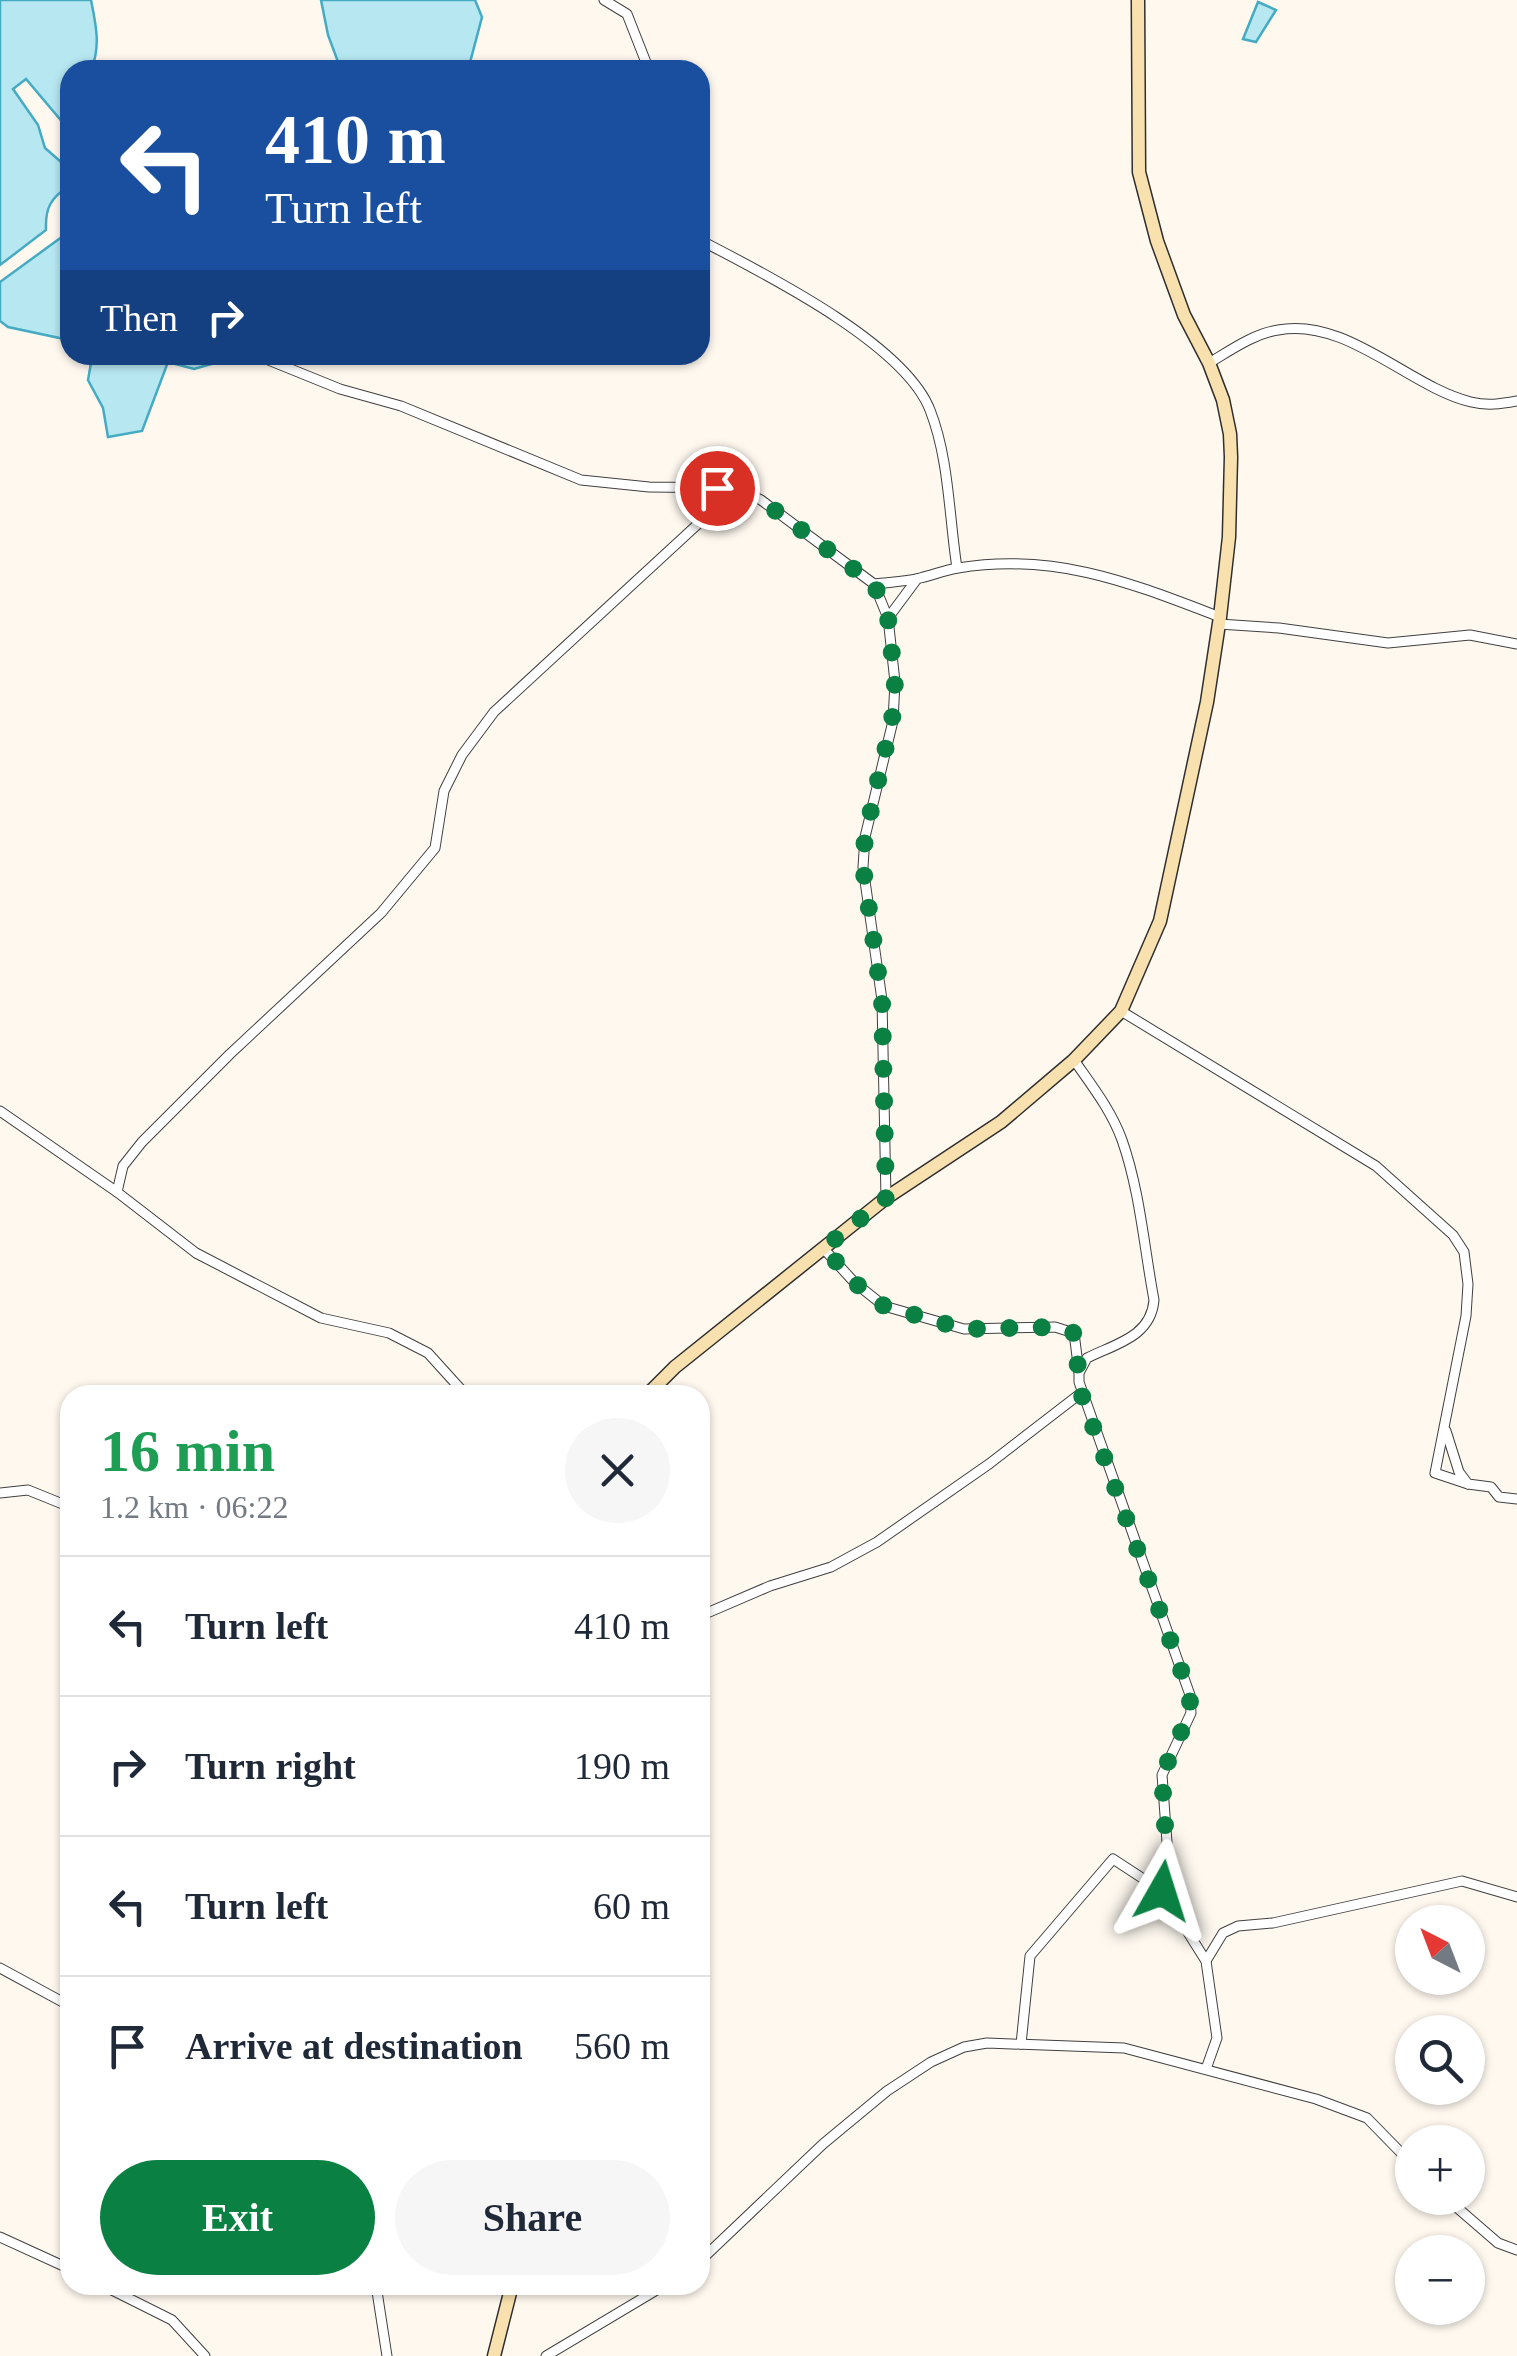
<!DOCTYPE html>
<html lang="en">
<head>
<meta charset="utf-8">
<style>
	body { margin:0; font-family:"Times New Roman",serif; background:#f6f6f7; color:#1f2937; height:100vh; display:flex; flex-direction:column; font-size:38px; white-space:nowrap }
	* { box-sizing:border-box; margin:0 }
	p { font-size:32px; color:#747a83 }
	.icon { flex:none; width:55px; height:55px; fill:none; stroke:currentColor; stroke-width:2; stroke-linecap:round; stroke-linejoin:round }
	.map { position:relative; flex:1; overflow:hidden }
	.details { position:absolute; left:60px; top:1385px; width:650px; height:910px; display:flex; flex-direction:column; background:#fff; border-radius:30px; box-shadow:0 2px 8px #0004 }
	.details>* { flex:none }
	.top-card { position:absolute; left:60px; top:60px; width:650px; height:305px; border-radius:30px; box-shadow:0 2px 8px #0004; background:#1a4fa0; color:#fff; overflow:hidden }
	.needle { width:65px; rotate:318deg }
	.buttons { position:absolute; left:1395px; top:1905px; display:grid; gap:20px }
	.buttons a { display:grid; place-items:center; width:90px; height:90px; border-radius:50%; background:#fff; box-shadow:0 2px 8px #0004; font-size:50px }
	.pin { position:absolute; display:grid; place-items:center; width:85px; height:85px; color:#fff; margin:-42px; border:5px solid #fff; border-radius:50%; box-shadow:0 2px 10px #0007 }
	.me { position:absolute; width:110px; margin:-55px; rotate:6deg; stroke-linejoin:round; filter:drop-shadow(0 0 8px #0008) }
	.turn { display:flex; align-items:center; gap:35px; height:210px; padding:0 40px; font-size:45px }
	.turn .icon { width:130px; height:130px; stroke-width:2.5 }
	.turn b { display:block; font-size:70px; line-height:85px }
	.then { display:flex; align-items:center; height:95px; padding:0 40px; background:#0003; gap:20px; font-size:38px }
	.round { display:grid; place-items:center; flex:none; width:105px; height:105px; border-radius:52px; background:#f6f6f7 }
	.overview { display:flex; align-items:center; justify-content:space-between; height:170px; padding:0 40px }
	h1 { font-size:60px; font-weight:800; line-height:75px; color:#1e9e55 }
	.button { display:flex; gap:20px; margin-top:auto; padding:20px 40px }
	.button a { flex:1; height:115px; border-radius:60px; background:#0b8043; color:#fff; font-size:40px; font-weight:800; line-height:115px; text-align:center }
	.button a+a { background:#f6f6f7; color:#1f2937 }
	ul { padding:0; list-style:none }
	li { display:flex; align-items:center; gap:30px; height:140px; padding:0 40px; border-top:2px solid #e0e1e3 }
	li div { flex:1 }
	li b { display:block; font-size:38px }
	li em { font-style:normal }
	.map>svg:first-child { display:block }
</style>
</head>
<body>
<div class="map">
<svg width="1517" height="2356" viewBox="0 0 1517 2356">
	<rect width="100%" height="100%" fill="#fef8ef"/>
	<g fill="#b7e8f2" stroke="#44abc3" stroke-width="2.5">
		<path d="M0 0H91C96 25 101 46 91 70H70V131L26 79 13 89 38 125 45 148 61 162 70 161V185C51 198 45 207 46 230L0 265Z"/>
		<polygon points="321,0 475,0 482,17 468,70 341,70 328,35"/>
		<polygon points="1258,2 1276,10 1256,42 1243,39"/>
		<polygon points="70,231 70,344 64,339 8,327 0,321 0,282"/>
		<polygon points="82,355 215,355 215,363 194,369 168,362 142,431 108,437 103,408 88,380 91,363"/>
	</g>
	<g fill="none" stroke-linecap="round" stroke-linejoin="round">
		<defs>
			<g id="street">
				<polyline points="604,0 627,14 649,70"/>
				<path d="M700 240C763 273 904 343 930 410 949 458 949 516 957 568"/>
				<polyline points="261,357 340,389 401,406 581,480 649,487 737,488 761,500 874,584 888,618 895,682 893,721 865,837 863,867 882,1000 886,1198"/>
				<path d="M1209 363C1231 350 1253 334 1278 330 1347 317 1409 387 1471 402 1487 406 1501 404 1517 401"/>
				<polyline points="697,487 699,521"/>
				<path d="M874 584C889 582 905 582 920 578 933 575 945 570 958 568 1056 552 1131 583 1220 617"/>
				<polyline points="888,618 917,579"/>
				<polyline points="1219,624 1279,628 1388,643 1470,635 1517,644"/>
				<polyline points="1121,1011 1376,1166 1453,1235 1464,1252 1468,1284 1466,1316 1435,1473 1468,1484"/>
				<path d="M1074 1060C1092 1086 1111 1110 1122 1140 1140 1191 1144 1247 1154 1300 1151 1337 1115 1344 1087 1358L1079 1373V1382L1190 1695 1191 1713 1162 1775 1167 1842 1162 1891 1206 1961 1217 2038 1206 2069"/>
				<polyline points="0,1111 117,1192 196,1253 321,1318 389,1333 428,1353 466,1395"/>
				<polyline points="117,1192 123,1166 142,1142 230,1054 381,913 435,848 444,791 462,755 494,712 737,488"/>
				<polyline points="823,1248 854,1282 884,1306 964,1329 1055,1327 1074,1333 1079,1372"/>
				<polyline points="1446,1431 1459,1472 1468,1484 1491,1487 1499,1497 1517,1499"/>
				<polyline points="0,1493 28,1490 70,1507"/>
				<polyline points="700,1616 770,1586 831,1567 877,1542 989,1464 1081,1393"/>
				<polyline points="1206,1961 1223,1933 1238,1926 1273,1923 1462,1881 1517,1897"/>
				<polyline points="0,1968 70,2006"/>
				<polyline points="1021,2044 1030,1956 1113,1859 1162,1891"/>
				<polyline points="1446,2198 1498,2243 1517,2250"/>
				<polyline points="0,2237 70,2269"/>
				<polyline points="700,2261 823,2144 887,2091 931,2062 964,2047 987,2043 1124,2048 1316,2099 1367,2118 1412,2164"/>
				<polyline points="102,2285 172,2320 205,2356"/>
				<polyline points="376,2285 387,2356"/>
				<polyline points="546,2356 665,2285"/>
			</g>
			<g id="secondary">
				<polyline points="647,1395 675,1367 886,1198 1001,1122 1074,1060 1121,1011 1160,921 1207,702 1220,617 1229,537 1231,457 1230,434 1223,400 1209,363 1184,315 1157,241 1139,172 1138,0"/>
				<polyline points="494,2356 512,2285"/>
			</g>
		</defs>
		<use href="#street" stroke="#404040" stroke-width="11"/>
		<use href="#secondary" stroke="#2f2f2f" stroke-width="15"/>
		<use href="#street" stroke="#fff" stroke-width="9"/>
		<use href="#secondary" stroke="#f9e1af" stroke-width="12"/>
	</g>
	<g fill="none" stroke-linecap="round" stroke-linejoin="round">
		<polyline stroke="#0b8043" stroke-width="18" stroke-dasharray="0 32.4" points="717,488 738,488 761,500 874,584 888,618 895,682 892,721 865,836 863,867 882,1000 886,1198 824,1248 854,1282 884,1306 964,1329 1055,1327 1074,1333 1081,1393 1190,1695 1190,1712 1162,1775 1166,1842 1162,1891"/>
	</g>
</svg>
<div class="buttons">
<a><svg class="needle" viewBox="-14 -14 28 28"><path d="M0-13l5 13h-10z" fill="#e53935"/><path d="M0 13l5-13h-10z" fill="#747a83"/></svg></a>
<a><svg class="icon" aria-label="search" viewBox="0 0 24 24"><circle cx="10" cy="10" r="6"/><path d="M15 15l6 6"/></svg></a>
<a>+</a>
<a>−</a>
</div>
<div class="pin" style="left:717px;top:488px;background:#d93025"><svg class="icon" aria-label="arrive" viewBox="0 0 24 24"><path d="M6 21V4h12l-3 4 3 4H6"/></svg></div>
<svg class="me" style="left:1162px;top:1891px" viewBox="-20 -20 40 40"><path d="M0-17L14 15 0 8-14 15z" fill="#0b8043" stroke="#fff" stroke-width="4"/></svg>
<div class="top-card">
<div class="turn"><svg class="icon" aria-label="left" viewBox="0 0 24 24"><path d="M17 20v-9H6M10 6l-5 5 5 5"/></svg><div><b>410 m</b>Turn left</div></div>
<div class="then">Then<svg class="icon" aria-label="right" viewBox="0 0 24 24"><path d="M7 20v-9h11M14 6l5 5-5 5"/></svg></div>
</div>
<section class="details">
<div class="overview"><div><h1>16 min</h1><p>1.2 km · 06:22</p></div><a class="round"><svg class="icon" aria-label="close" viewBox="0 0 24 24"><path d="M6 6l12 12M18 6L6 18"/></svg></a></div>
<ul>
<li><svg class="icon" aria-label="left" viewBox="0 0 24 24"><path d="M17 20v-9H6M10 6l-5 5 5 5"/></svg><div><b>Turn left</b></div><em>410 m</em></li>
<li><svg class="icon" aria-label="right" viewBox="0 0 24 24"><path d="M7 20v-9h11M14 6l5 5-5 5"/></svg><div><b>Turn right</b></div><em>190 m</em></li>
<li><svg class="icon" aria-label="left" viewBox="0 0 24 24"><path d="M17 20v-9H6M10 6l-5 5 5 5"/></svg><div><b>Turn left</b></div><em>60 m</em></li>
<li><svg class="icon" aria-label="arrive" viewBox="0 0 24 24"><path d="M6 21V4h12l-3 4 3 4H6"/></svg><div><b>Arrive at destination</b></div><em>560 m</em></li>
</ul>
<div class="button"><a>Exit</a><a>Share</a></div>
</section>
</div>
</body>
</html>
